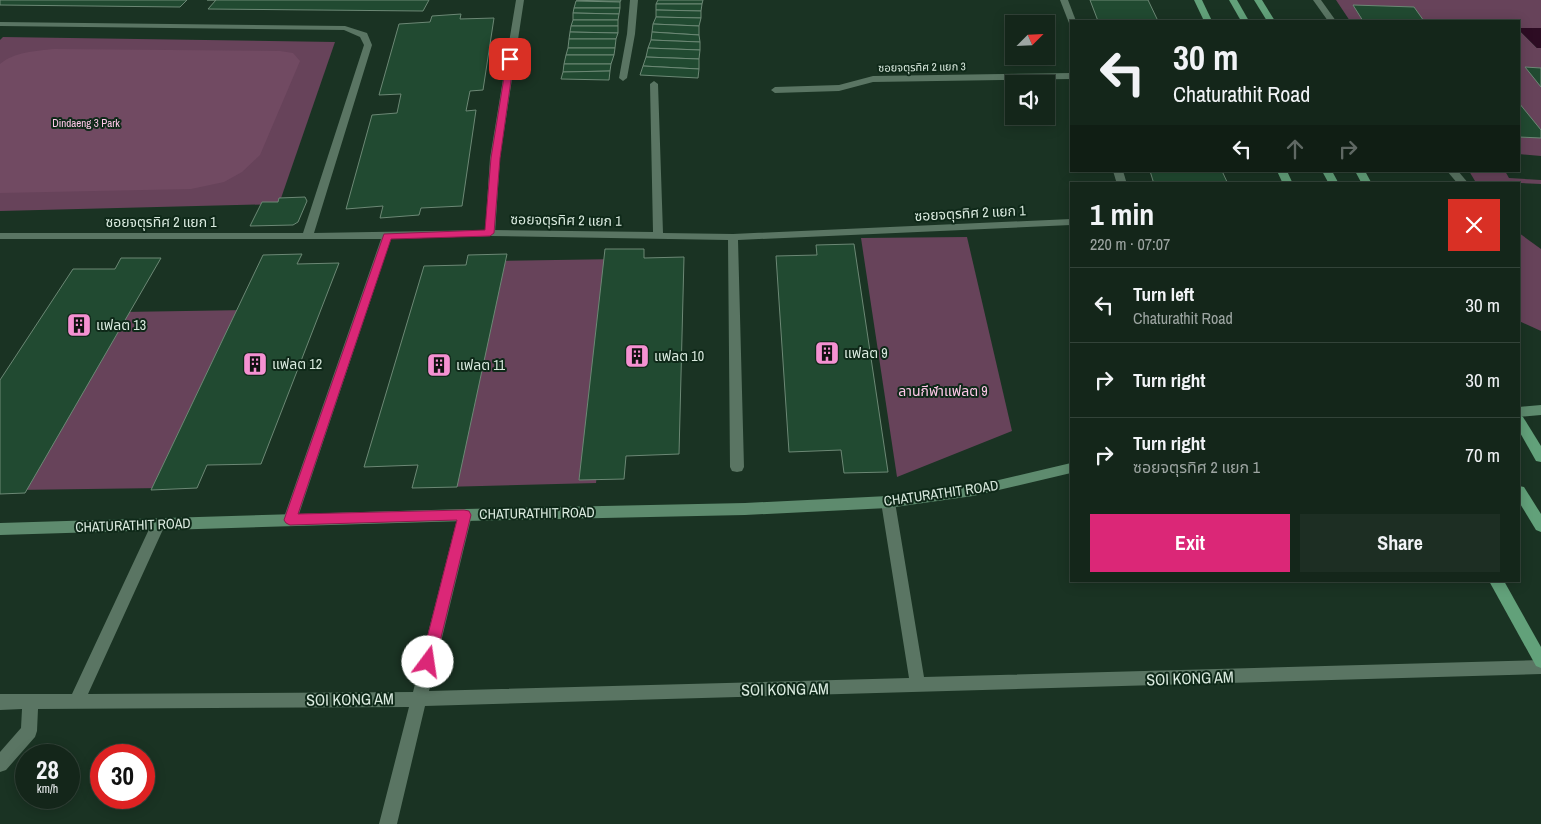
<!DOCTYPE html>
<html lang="en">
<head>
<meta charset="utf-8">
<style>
	body { margin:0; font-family:"Archivo Narrow","Noto Sans Thai",sans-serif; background:#1d2e23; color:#f1f3f6; height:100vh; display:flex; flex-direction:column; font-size:19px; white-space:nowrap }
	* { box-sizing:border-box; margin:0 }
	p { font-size:16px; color:#9da5a2 }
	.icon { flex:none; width:28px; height:28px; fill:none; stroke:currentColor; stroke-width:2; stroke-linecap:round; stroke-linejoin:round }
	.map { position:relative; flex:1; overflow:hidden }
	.panel { position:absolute; left:1070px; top:182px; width:450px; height:400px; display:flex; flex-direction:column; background:#14261a; border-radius:0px; box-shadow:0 2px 12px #0003,0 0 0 1px #334339 }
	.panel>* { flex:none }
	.banner { position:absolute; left:1070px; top:20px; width:450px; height:152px; border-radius:0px; box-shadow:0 2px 12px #0003,0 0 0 1px #334339; background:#14261a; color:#f1f3f6; overflow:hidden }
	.needle { width:32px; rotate:66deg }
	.buttons { position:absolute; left:1005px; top:15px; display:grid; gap:10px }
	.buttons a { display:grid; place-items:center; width:50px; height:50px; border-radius:0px; background:#14261a; box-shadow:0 2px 12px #0003,0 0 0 1px #334339; font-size:25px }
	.speed { position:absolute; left:15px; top:744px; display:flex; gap:10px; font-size:25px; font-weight:700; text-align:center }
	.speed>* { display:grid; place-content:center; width:65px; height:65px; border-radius:50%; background:#14261a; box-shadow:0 2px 12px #0003,0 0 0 1px #334339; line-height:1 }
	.speed small { font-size:12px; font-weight:400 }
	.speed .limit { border:8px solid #d22; background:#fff; color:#111 }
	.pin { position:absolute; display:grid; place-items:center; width:42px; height:42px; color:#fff; margin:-21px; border-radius:10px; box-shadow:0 2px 8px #0006 }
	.me { position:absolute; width:55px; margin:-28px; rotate:14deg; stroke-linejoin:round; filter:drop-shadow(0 0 4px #0008) }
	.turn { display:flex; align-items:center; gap:18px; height:105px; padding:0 20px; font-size:22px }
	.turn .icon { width:65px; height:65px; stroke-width:2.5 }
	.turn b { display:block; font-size:35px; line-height:42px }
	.lanes { display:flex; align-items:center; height:48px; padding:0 20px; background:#0003; justify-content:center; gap:25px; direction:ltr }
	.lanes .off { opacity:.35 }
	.round { display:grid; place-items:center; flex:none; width:52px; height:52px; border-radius:0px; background:#1d2e23 }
	.overview { display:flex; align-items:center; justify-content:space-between; height:85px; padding:0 20px }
	h1 { font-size:30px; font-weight:700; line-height:38px }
	.cta { display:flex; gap:10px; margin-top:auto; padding:10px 20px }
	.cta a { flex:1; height:58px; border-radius:0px; background:#db2777; color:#fff; font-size:20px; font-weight:700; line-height:58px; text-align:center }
	.cta a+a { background:#1d2e23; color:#f1f3f6 }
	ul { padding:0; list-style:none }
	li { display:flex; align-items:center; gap:15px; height:75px; padding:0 20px; border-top:1px solid #334339 }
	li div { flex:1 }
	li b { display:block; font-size:19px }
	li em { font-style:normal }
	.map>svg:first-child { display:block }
</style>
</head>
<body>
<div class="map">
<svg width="1541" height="824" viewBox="0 0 1541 824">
	<rect width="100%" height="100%" fill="#1a3323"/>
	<g fill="#67435a">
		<polygon points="1336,0 1541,0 1541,28 1519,28 1519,21 1350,21"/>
		<polygon points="1519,30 1537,48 1541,48 1541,156 1519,154"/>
		<polygon points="3,37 335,42 279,204 0,211 0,40"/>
		<polygon points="1469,171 1505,171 1509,178 1541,180 1541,184 1475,181"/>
		<polygon points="1519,233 1541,249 1541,331 1519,321"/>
		<polygon points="967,237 1012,431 897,477 861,238"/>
		<polygon points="619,259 596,483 443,487 495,261"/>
		<polygon points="248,310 162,488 15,490 122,312"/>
	</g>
	<path fill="#714a62" d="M54 49 280 51 293 53 300 61 260 155 242 172 224 182 191 189 0 193V64C14 52 36 51 54 49Z"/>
	<polygon fill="#2d0c23" points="1519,28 1541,28 1541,48 1537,48 1519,30"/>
	<g fill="#214a31" stroke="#6c8875">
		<polygon points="0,0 187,0 180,7 0,5"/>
		<polygon points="207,0 429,0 423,11 208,9 216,0"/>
		<polygon points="576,0 621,0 620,2"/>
		<polygon points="658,0 703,0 702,4 656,4"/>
		<polygon points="1090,0 1148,0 1158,21 1098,21"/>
		<polygon points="576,1 620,2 620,8 574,8"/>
		<polygon points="656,4 702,4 701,11 656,10"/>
		<polygon points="1353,5 1414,7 1424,21 1363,21"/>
		<polygon points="574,8 620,8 619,14 573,13"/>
		<polygon points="656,10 701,11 701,18 656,17"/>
		<polygon points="573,13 619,14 618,20 573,20"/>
		<polygon points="461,14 460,19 494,18 483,90 470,91 466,111 476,110 462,206 421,208 419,215 380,218 383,206 346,209 372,115 397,113 401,94 379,95 399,24 430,22 432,16"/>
		<polygon points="656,17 701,18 699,26 653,24"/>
		<polygon points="573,20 618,20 618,26 571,26"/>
		<polygon points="653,24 699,26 699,35 652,32"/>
		<polygon points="571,26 618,26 618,33 570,32"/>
		<polygon points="570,32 618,33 616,39 569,39"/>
		<polygon points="652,32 699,35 700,42 651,40"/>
		<polygon points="569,39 616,39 615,48 568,48"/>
		<polygon points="651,40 700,42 700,50 648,48"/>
		<polygon points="568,48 615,48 614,55 566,55"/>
		<polygon points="648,48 700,50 699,59 646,57"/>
		<polygon points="566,55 614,55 611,64 564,64"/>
		<polygon points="646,57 699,59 699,69 643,66"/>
		<polygon points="564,64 611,64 610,71 563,72"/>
		<polygon points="643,66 699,69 698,78 640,75"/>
		<polygon points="1525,67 1541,68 1541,87"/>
		<polygon points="610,71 609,80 561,79 563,72"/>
		<polygon points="1519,103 1541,130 1541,138 1519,137"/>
		<polygon points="1150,171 1222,171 1228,184 1154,184"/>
		<polygon points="305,197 307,201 298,222 293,225 250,226 262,202 278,202 279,198"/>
		<polygon points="854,244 888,472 844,473 841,450 789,452 776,256 817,255 816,245"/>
		<polygon points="605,249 644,249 644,258 684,257 679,454 626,456 624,479 579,480"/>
		<polygon points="302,254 297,264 339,263 261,464 207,465 197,488 151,490 263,255"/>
		<polygon points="507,254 457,487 412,488 418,465 364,467 424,266 466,265 468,255"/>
		<polygon points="121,258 161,258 25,493 0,494 0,380 73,269 115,269"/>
	</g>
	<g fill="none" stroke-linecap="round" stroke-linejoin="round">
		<g fill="#5a7563" fill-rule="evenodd">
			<polygon points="516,0 524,0 500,158 495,233 490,236 485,233 490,158"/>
			<polygon points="1313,0 1321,0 1336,21 1328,21"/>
			<polygon points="1447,171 1458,171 1469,184 1458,184"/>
		</g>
		<g fill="#5a7563" fill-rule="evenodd">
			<polygon points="630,0 638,0 635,34 627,78 623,81 619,78 627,34"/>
			<polygon points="1060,0 1068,0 1076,21 1069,23"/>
			<polygon points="0,22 345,26 367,33 372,45 314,233 490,230 653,232 650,84 654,81 658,84 663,233 733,234 1071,219 1071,225 738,240 744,467 742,471 737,472 732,471 730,467 728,240 490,236 391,239 297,520 295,524 290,526 285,524 283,520 381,239 0,239 0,233 303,233 364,45 360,37 344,30 0,26"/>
			<polygon points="1071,73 1071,79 873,82 839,91 775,93 771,90 775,87 839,85 873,76"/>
			<polygon points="1113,171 1123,171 1127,184 1117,184"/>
			<polygon points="888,496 893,498 895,502 924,677 1541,660 1541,674 425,706 397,824 379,824 409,707 38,709 37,731 35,737 6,770 0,772 0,752 21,728 22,709 0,710 0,694 72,694 151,525 153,521 158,519 163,521 165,525 88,694 413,692 458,515 460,511 465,509 470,511 472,515 429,691 909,678 881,502 883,498"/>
		</g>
		<g fill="#5e8b6e" fill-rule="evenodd">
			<polygon points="1541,405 1541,415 1519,417 1519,407"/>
			<polygon points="1071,463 1071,473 973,496 888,508 745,515 465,521 0,535 0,523 465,509 745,503 888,496 973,486"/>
		</g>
		<g fill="#62a17a" fill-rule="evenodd">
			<polygon points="1194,0 1202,0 1212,21 1204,21"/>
			<polygon points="1229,0 1237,0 1249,21 1241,21"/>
			<polygon points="1254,0 1262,0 1275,21 1267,21"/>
			<polygon points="1277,171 1287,171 1293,184 1283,184"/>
			<polygon points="1322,171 1332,171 1339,184 1329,184"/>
			<polygon points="1355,171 1365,171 1372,184 1362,184"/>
			<polygon points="1519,415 1523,417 1541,446 1541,462 1536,461 1519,431"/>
			<polygon points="1519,486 1524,487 1541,514 1541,532 1536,530 1519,502"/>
			<polygon points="1489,581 1504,581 1541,647 1541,668 1536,666"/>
		</g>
	</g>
	<polygon fill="#db2777" stroke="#8e194d" points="510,57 514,59 500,158 494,233 490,236 391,239 298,514 464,510 469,511 471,515 435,662 433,666 428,668 423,666 421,662 457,520 290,525 286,523 284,520 384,234 485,230 491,158 507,59"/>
	<defs>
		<symbol id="building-square" viewBox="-11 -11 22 22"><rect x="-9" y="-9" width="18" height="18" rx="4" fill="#f591d2" stroke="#0f2919"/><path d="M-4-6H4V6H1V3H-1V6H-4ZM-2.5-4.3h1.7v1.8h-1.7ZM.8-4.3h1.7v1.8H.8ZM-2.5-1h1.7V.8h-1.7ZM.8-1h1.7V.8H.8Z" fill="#111"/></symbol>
	</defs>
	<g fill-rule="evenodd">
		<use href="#building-square" x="65" y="311" width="28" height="28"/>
		<use href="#building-square" x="813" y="339" width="28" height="28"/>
		<use href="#building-square" x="623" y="342" width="28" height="28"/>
		<use href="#building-square" x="241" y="350" width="28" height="28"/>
		<use href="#building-square" x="425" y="351" width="28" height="28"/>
	</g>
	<g text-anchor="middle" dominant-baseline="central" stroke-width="4" stroke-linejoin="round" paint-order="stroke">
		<g font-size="11" fill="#daeadf" stroke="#0f2919">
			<text transform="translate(922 67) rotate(-1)">ซอยจตุรทิศ 2 แยก 3</text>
		</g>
		<g font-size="11" fill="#ffc8e9" stroke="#0f2919">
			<text x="86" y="123">Dindaeng 3 Park</text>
		</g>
		<g font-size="14" fill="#daeadf" stroke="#0f2919">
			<text transform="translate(970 213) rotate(-3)">ซอยจตุรทิศ 2 แยก 1</text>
			<text transform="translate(566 220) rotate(1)">ซอยจตุรทิศ 2 แยก 1</text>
			<text x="161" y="222">ซอยจตุรทิศ 2 แยก 1</text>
			<text transform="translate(941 493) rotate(-8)">CHATURATHIT ROAD</text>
			<text transform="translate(537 513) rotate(-1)">CHATURATHIT ROAD</text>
			<text transform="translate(133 525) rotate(-2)">CHATURATHIT ROAD</text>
		</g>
		<g font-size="14" fill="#daeadf" stroke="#0f2919" text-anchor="start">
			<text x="96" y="325">แฟลต 13</text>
			<text x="844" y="353">แฟลต 9</text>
			<text x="654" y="356">แฟลต 10</text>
			<text x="272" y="364">แฟลต 12</text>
			<text x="456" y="365">แฟลต 11</text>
		</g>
		<g font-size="14" fill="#ffc8e9" stroke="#0f2919">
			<text x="943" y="391">ลานกีฬาแฟลต 9</text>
		</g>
		<g font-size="16" fill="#daeadf" stroke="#0f2919">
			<text transform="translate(1190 678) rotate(-2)">SOI KONG AM</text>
			<text transform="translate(785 689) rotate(-1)">SOI KONG AM</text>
			<text transform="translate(350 699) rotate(-1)">SOI KONG AM</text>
		</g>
	</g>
</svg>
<div class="buttons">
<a><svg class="needle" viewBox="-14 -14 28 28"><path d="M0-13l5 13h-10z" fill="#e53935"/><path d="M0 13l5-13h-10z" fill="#9da5a2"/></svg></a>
<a><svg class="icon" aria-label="sound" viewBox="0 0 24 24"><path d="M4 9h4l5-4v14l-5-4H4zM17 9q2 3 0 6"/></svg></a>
</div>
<div class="speed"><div>28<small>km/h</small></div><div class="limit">30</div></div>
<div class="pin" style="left:510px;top:59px;background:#d93025"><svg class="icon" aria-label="arrive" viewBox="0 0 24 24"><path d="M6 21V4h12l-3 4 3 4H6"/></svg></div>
<svg class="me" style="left:428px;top:662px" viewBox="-20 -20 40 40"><circle r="19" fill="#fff"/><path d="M0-13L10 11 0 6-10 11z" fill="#db2777"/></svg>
<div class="banner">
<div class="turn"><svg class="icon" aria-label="left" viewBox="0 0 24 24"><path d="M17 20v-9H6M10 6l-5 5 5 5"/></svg><div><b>30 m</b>Chaturathit Road</div></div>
<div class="lanes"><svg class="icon" aria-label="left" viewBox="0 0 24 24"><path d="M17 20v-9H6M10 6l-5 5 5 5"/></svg><svg class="icon off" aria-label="ahead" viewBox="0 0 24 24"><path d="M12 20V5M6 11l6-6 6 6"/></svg><svg class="icon off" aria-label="right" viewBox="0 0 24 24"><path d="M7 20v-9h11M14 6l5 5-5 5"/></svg></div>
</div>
<section class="panel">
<div class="overview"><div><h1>1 min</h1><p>220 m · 07:07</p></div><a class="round" style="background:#d93025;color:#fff"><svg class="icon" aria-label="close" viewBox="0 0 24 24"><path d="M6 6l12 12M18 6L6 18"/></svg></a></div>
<ul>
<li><svg class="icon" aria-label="left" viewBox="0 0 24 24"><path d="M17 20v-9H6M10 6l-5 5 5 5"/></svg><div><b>Turn left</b><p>Chaturathit Road</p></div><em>30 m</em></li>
<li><svg class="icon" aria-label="right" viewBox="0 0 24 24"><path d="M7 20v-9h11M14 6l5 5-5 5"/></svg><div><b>Turn right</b></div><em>30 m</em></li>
<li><svg class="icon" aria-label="right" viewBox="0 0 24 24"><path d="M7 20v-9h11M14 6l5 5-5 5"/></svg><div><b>Turn right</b><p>ซอยจตุรทิศ 2 แยก 1</p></div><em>70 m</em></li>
</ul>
<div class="cta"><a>Exit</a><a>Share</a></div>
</section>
</div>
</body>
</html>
